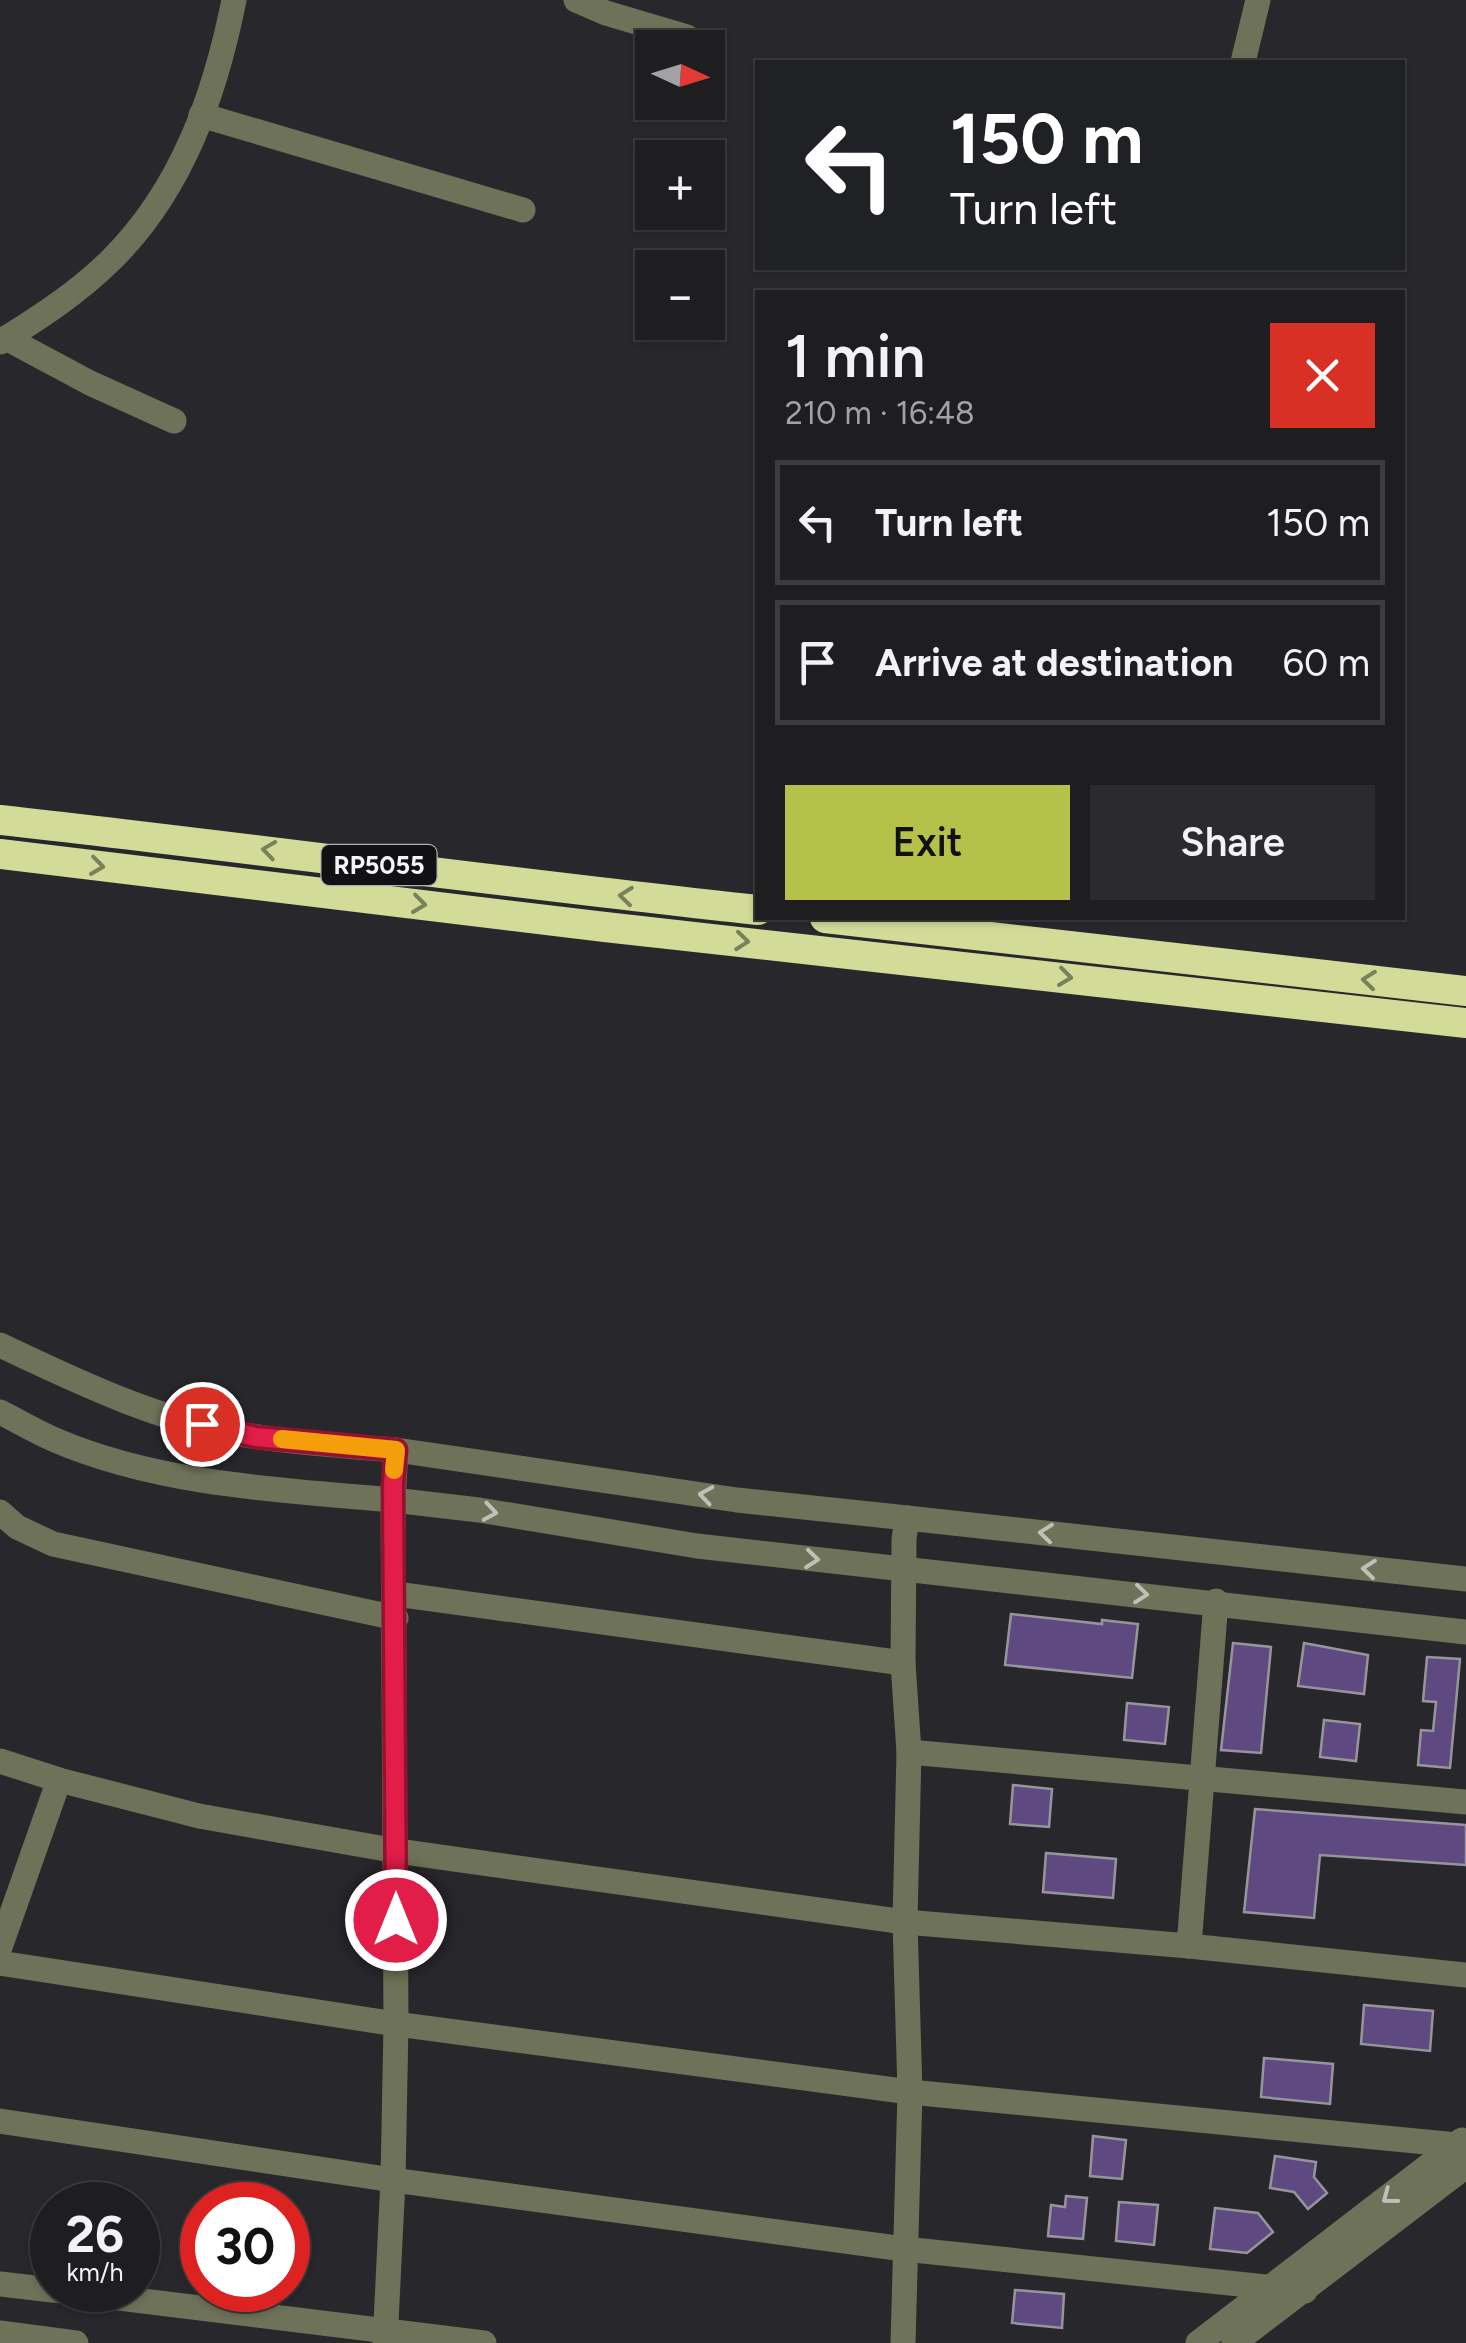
<!DOCTYPE html>
<html lang="en">
<head>
<meta charset="utf-8">
<style>
	body { margin:0; font-family:Figtree,sans-serif; background:#2b2a2d; color:#f1f3f6; height:100vh; display:flex; flex-direction:column; font-size:38px; white-space:nowrap }
	* { box-sizing:border-box; margin:0 }
	p { font-size:32px; color:#a1a2a5 }
	.icon { flex:none; width:55px; height:55px; fill:none; stroke:currentColor; stroke-width:2; stroke-linecap:round; stroke-linejoin:round }
	.map { position:relative; flex:1; overflow:hidden }
	.side { position:absolute; left:755px; top:290px; width:650px; height:630px; display:flex; flex-direction:column; background:#1e1d20; border-radius:0px; box-shadow:0 2px 8px #0004,0 0 0 2px #3c3b3e }
	.side>* { flex:none }
	.hud { position:absolute; left:755px; top:60px; width:650px; height:210px; border-radius:0px; box-shadow:0 2px 8px #0004,0 0 0 2px #3c3b3e; background:#202124; color:#fff; overflow:hidden }
	.needle { width:65px; rotate:94deg }
	.controls { position:absolute; left:635px; top:30px; display:grid; gap:20px }
	.controls a { display:grid; place-items:center; width:90px; height:90px; border-radius:0px; background:#1e1d20; box-shadow:0 2px 8px #0004,0 0 0 2px #3c3b3e; font-size:50px }
	.speed { position:absolute; left:30px; top:2182px; display:flex; gap:20px; font-size:50px; font-weight:700; text-align:center }
	.speed>* { display:grid; place-content:center; width:130px; height:130px; border-radius:50%; background:#1e1d20; box-shadow:0 2px 8px #0004,0 0 0 2px #3c3b3e; line-height:1 }
	.speed small { font-size:25px; font-weight:400 }
	.speed .limit { border:15px solid #d22; background:#fff; color:#111 }
	.pin { position:absolute; display:grid; place-items:center; width:85px; height:85px; color:#fff; margin:-42px; border:5px solid #fff; border-radius:50%; box-shadow:0 2px 10px #0007 }
	.me { position:absolute; width:110px; margin:-55px; rotate:0deg; stroke-linejoin:round; filter:drop-shadow(0 0 8px #0008) }
	.turn { display:flex; align-items:center; gap:35px; height:210px; padding:0 30px; font-size:45px }
	.turn .icon { width:130px; height:130px; stroke-width:2.5 }
	.turn b { display:block; font-size:70px; line-height:85px }
	.round { display:grid; place-items:center; flex:none; width:105px; height:105px; border-radius:0px; background:#2b2a2d }
	.summary { display:flex; align-items:center; justify-content:space-between; height:170px; padding:0 30px }
	h1 { font-size:60px; font-weight:600; line-height:75px }
	.action { display:flex; gap:20px; margin-top:auto; padding:20px 30px }
	.action a { flex:1; height:115px; border-radius:0px; background:#b6c149; color:#111; font-size:40px; font-weight:600; line-height:115px; text-align:center }
	.action a+a { background:#2b2a2d; color:#f1f3f6 }
	ul { padding:0; list-style:none }
	li { display:flex; align-items:center; gap:30px; height:125px; margin:0 20px 15px; padding:0 10px; border:5px solid #3c3b3e; border-radius:0px }
	li div { flex:1 }
	li b { display:block; font-size:38px }
	li em { font-style:normal }
	.map>svg:first-child { display:block }
</style>
</head>
<body>
<div class="map">
<svg width="1466" height="2343" viewBox="0 0 1466 2343">
	<rect width="100%" height="100%" fill="#28272b"/>
	<g fill="#5e4a80" stroke="#97959b" stroke-width="2.5">
		<polygon points="1011,1614 1102,1624 1102,1620 1138,1624 1132,1678 1005,1665"/>
		<polygon points="1233,1643 1271,1647 1261,1753 1221,1750"/>
		<polygon points="1304,1643 1368,1655 1364,1694 1298,1686"/>
		<polygon points="1427,1657 1460,1659 1450,1768 1418,1765 1421,1730 1433,1731 1436,1702 1423,1701"/>
		<polygon points="1127,1703 1169,1707 1165,1744 1124,1740"/>
		<polygon points="1324,1720 1360,1724 1356,1761 1320,1757"/>
		<polygon points="1013,1785 1052,1789 1049,1827 1010,1824"/>
		<polygon points="1255,1809 1466,1825 1466,1865 1320,1855 1314,1918 1244,1912"/>
		<polygon points="1046,1853 1116,1859 1113,1898 1043,1892"/>
		<polygon points="1364,2005 1433,2011 1430,2051 1361,2044"/>
		<polygon points="1264,2058 1333,2064 1330,2104 1261,2097"/>
		<polygon points="1093,2136 1126,2140 1122,2179 1090,2176"/>
		<polygon points="1275,2156 1316,2162 1314,2177 1327,2193 1308,2209 1294,2192 1270,2188"/>
		<polygon points="1066,2196 1087,2198 1083,2239 1048,2236 1051,2205 1065,2207"/>
		<polygon points="1119,2202 1158,2205 1154,2245 1116,2241"/>
		<polygon points="1215,2208 1258,2213 1273,2232 1247,2253 1210,2249"/>
		<polygon points="1015,2290 1064,2294 1062,2328 1012,2323"/>
	</g>
	<g fill="none" stroke-linecap="round" stroke-linejoin="round">
		<g stroke="#6e7258" stroke-width="25">
			<polyline points="576,0 606,13 687,37"/>
			<polyline points="1243,62 1258,0"/>
			<polyline points="201,115 523,210"/>
			<polyline points="6,338 90,383 174,421"/>
			<path d="M0 342C39 318 79 292 111 260 182 190 215 95 234 0"/>
			<path d="M0 1345C82 1384 167 1425 259 1437 304 1444 350 1446 396 1450L393 1500C281 1490 160 1485 55 1440 36 1432 18 1421 0 1412"/>
			<polyline points="396,1450 737,1500 907,1518"/>
			<polyline points="0,1512 17,1527 53,1544 396,1618"/>
			<polyline points="396,1594 903,1663"/>
			<polyline points="909,1752 1466,1802"/>
			<polyline points="0,1761 59,1780 199,1816 397,1851 905,1922 1189,1946 1466,1975"/>
			<polyline points="1189,1946 1216,1601"/>
			<polyline points="0,1947 59,1780"/>
			<polyline points="0,1963 396,2024 910,2092 1457,2145 1466,2155"/>
			<polyline points="0,2121 393,2180 904,2249 1305,2291"/>
			<polyline points="0,2284 52,2290"/>
			<polyline points="54,2290 484,2343"/>
			<polyline points="0,2333 76,2343"/>
			<polyline points="385,2343 393,2180 396,2024 393,1500 479,1510 697,1546 1466,1632"/>
			<polyline points="903,2343 910,2092 905,1922 909,1752 903,1663 904,1539 907,1518 1466,1579"/>
			<polyline points="1198,2343 1462,2140"/>
			<polyline points="1234,2343 1466,2166"/>
		</g>
		<g stroke="#d2db98" stroke-width="30">
			<path d="M0 820C253 848 505 883 758 910"/>
			<polyline points="0,854 605,927 1466,1023"/>
			<polyline points="825,918 1466,991"/>
		</g>
	</g>
	<defs><path id="oneway-chevron" d="M-2-3.5L2.5 0L-2 3.5" fill="none" stroke-width="1.6" stroke-linecap="round" stroke-linejoin="round" transform="scale(2.5)"/></defs>
	<g stroke="#7b805c">
		<use href="#oneway-chevron" transform="translate(269 850) rotate(-172)"/>
		<use href="#oneway-chevron" transform="translate(97 866) rotate(7)"/>
		<use href="#oneway-chevron" transform="translate(626 896) rotate(-174)"/>
		<use href="#oneway-chevron" transform="translate(419 904) rotate(7)"/>
		<use href="#oneway-chevron" transform="translate(742 941) rotate(6)"/>
		<use href="#oneway-chevron" transform="translate(1065 977) rotate(7)"/>
		<use href="#oneway-chevron" transform="translate(1369 980) rotate(-174)"/>
	</g>
	<g stroke="#bfc0b8">
		<use href="#oneway-chevron" transform="translate(706 1495) rotate(-171)"/>
		<use href="#oneway-chevron" transform="translate(490 1512) rotate(9)"/>
		<use href="#oneway-chevron" transform="translate(1046 1533) rotate(-174)"/>
		<use href="#oneway-chevron" transform="translate(812 1559) rotate(6)"/>
		<use href="#oneway-chevron" transform="translate(1369 1569) rotate(-174)"/>
		<use href="#oneway-chevron" transform="translate(1141 1594) rotate(6)"/>
		<use href="#oneway-chevron" transform="translate(1389 2197) rotate(143)"/>
	</g>
	<g fill="none" stroke-linecap="round" stroke-linejoin="round">
		<defs>
			<polyline id="route" points="202,1424 256,1437 396,1450 393,1484 396,1920"/>
		</defs>
		<use href="#route" stroke="#92132f" stroke-width="25"/>
		<use href="#route" stroke="#e11d48" stroke-width="18"/>
		<polyline stroke="#f59e0b" stroke-width="18" points="282,1439 396,1450 394,1470"/>
	</g>
	<g text-anchor="middle" dominant-baseline="central" stroke-width="9" stroke-linejoin="round" paint-order="stroke">
		<rect fill="#111012" stroke="#b1b0b3" stroke-width="2.5" x="321.5" y="845" width="115" height="40" rx="8"/>
		<g font-size="25" font-weight="bold" fill="#f5f4f8">
			<text x="379" y="865">RP5055</text>
		</g>
	</g>
</svg>
<div class="controls">
<a><svg class="needle" viewBox="-14 -14 28 28"><path d="M0-13l5 13h-10z" fill="#e53935"/><path d="M0 13l5-13h-10z" fill="#a1a2a5"/></svg></a>
<a>+</a>
<a>−</a>
</div>
<div class="speed"><div>26<small>km/h</small></div><div class="limit">30</div></div>
<div class="pin" style="left:202px;top:1424px;background:#d93025"><svg class="icon" aria-label="arrive" viewBox="0 0 24 24"><path d="M6 21V4h12l-3 4 3 4H6"/></svg></div>
<svg class="me" style="left:396px;top:1920px" viewBox="-20 -20 40 40"><circle r="17" fill="#e11d48" stroke="#fff" stroke-width="3"/><path d="M0-11L8 9 0 5-8 9z" fill="#fff"/></svg>
<div class="hud">
<div class="turn"><svg class="icon" aria-label="left" viewBox="0 0 24 24"><path d="M17 20v-9H6M10 6l-5 5 5 5"/></svg><div><b>150 m</b>Turn left</div></div>
</div>
<section class="side">
<div class="summary"><div><h1>1 min</h1><p>210 m · 16:48</p></div><a class="round" style="background:#d93025;color:#fff"><svg class="icon" aria-label="close" viewBox="0 0 24 24"><path d="M6 6l12 12M18 6L6 18"/></svg></a></div>
<ul>
<li><svg class="icon" aria-label="left" viewBox="0 0 24 24"><path d="M17 20v-9H6M10 6l-5 5 5 5"/></svg><div><b>Turn left</b></div><em>150 m</em></li>
<li><svg class="icon" aria-label="arrive" viewBox="0 0 24 24"><path d="M6 21V4h12l-3 4 3 4H6"/></svg><div><b>Arrive at destination</b></div><em>60 m</em></li>
</ul>
<div class="action"><a>Exit</a><a>Share</a></div>
</section>
</div>
</body>
</html>
